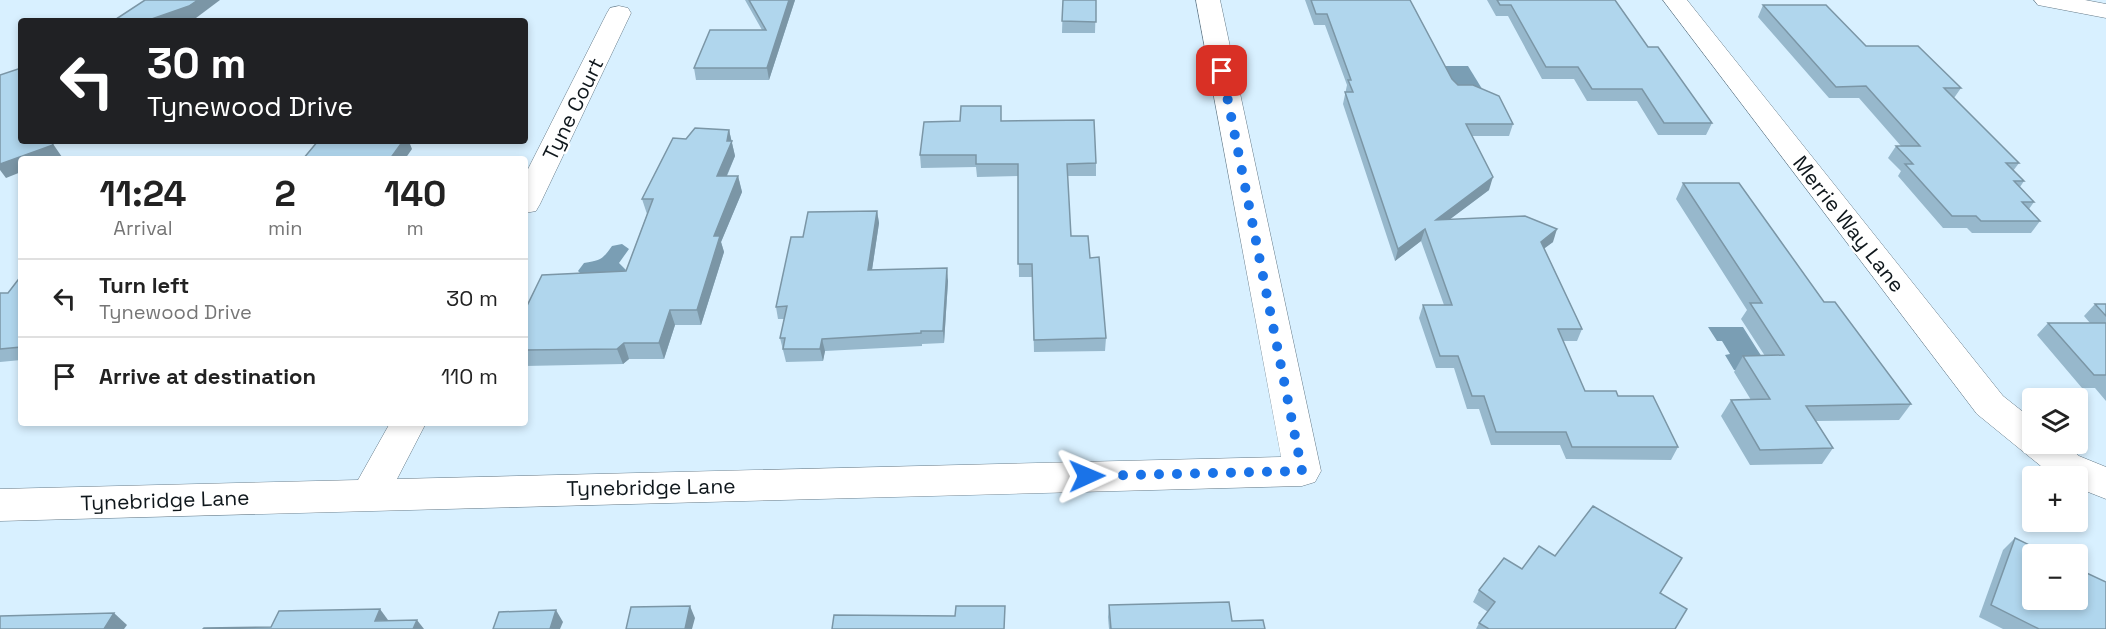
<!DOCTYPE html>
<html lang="en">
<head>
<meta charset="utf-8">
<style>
	body { margin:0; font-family:"Space Grotesk",sans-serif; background:#f2f2f2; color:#222; height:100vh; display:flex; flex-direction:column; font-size:22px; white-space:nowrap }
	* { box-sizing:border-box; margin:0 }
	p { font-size:20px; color:#767676 }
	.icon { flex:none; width:33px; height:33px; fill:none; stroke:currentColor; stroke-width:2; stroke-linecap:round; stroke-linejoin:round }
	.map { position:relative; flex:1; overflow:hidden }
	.side { position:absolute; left:18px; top:156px; width:510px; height:270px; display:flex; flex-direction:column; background:#fff; border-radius:6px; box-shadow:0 3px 9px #0003 }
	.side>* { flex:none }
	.top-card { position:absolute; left:18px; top:18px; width:510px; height:126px; border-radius:6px; box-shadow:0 3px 9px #0003; background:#202124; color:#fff; overflow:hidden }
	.buttons { position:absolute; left:2022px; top:388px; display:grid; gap:12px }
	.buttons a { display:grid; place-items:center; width:66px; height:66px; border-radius:6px; background:#fff; box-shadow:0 3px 9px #0003; font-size:30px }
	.pin { position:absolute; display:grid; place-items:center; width:51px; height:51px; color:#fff; margin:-26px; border-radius:12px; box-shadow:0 3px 9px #0006 }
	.me { position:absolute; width:66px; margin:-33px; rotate:89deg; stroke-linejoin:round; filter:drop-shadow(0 0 4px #0008) }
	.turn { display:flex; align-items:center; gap:21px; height:126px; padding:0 30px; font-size:27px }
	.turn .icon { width:78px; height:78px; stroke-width:2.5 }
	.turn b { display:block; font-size:42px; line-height:51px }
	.eta { display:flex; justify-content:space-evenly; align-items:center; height:102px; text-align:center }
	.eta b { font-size:36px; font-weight:700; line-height:42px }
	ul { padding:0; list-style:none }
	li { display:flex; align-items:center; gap:18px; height:78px; padding:0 30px; border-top:2px solid #e0e0e0 }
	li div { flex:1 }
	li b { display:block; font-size:22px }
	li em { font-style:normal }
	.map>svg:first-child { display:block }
</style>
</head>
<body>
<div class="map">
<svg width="2106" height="629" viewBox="0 0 2106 629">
	<rect width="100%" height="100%" fill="#d8f0ff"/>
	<g fill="#7a9eb4">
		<polygon points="1443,66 1468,66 1484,92 1459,93"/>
		<path d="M622 244 629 249 619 263 626 270 624 274 580 273 578 271 584 263C601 260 602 260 612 246Z"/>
		<polygon points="1708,327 1743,327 1767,365 1764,370 1734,370 1725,355 1730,354 1722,341 1717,341"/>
	</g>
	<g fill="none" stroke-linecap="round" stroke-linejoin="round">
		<defs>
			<g id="minor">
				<polygon points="1196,0 1220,0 1321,471 1315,482 1302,486 0,521 0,489 358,480 390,423 426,423 397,479 1281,457"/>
				<polygon points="1663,0 1687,0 2003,396 2032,419 2032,444 2065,444 2079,456 2106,467 2106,499 2078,488 2078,477 2053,476 1977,414"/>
				<polygon points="2034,0 2085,0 2106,4 2106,18 2038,5"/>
				<polygon points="619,6 628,8 631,13 540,204 536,211 525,213 525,175 607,13 610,8"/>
			</g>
		</defs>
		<use href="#minor" stroke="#657a88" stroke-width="1"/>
		<use href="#minor" fill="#fff" fill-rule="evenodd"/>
	</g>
	<g fill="#97b8cc">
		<polygon points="745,0 795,0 769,80 696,80 694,68 762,30"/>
		<polygon points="1063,0 1096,0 1095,33 1062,33"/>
		<polygon points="1305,0 1410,0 1452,79 1458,85 1513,124 1509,136 1472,136 1489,190 1450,219 1553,242 1544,248 1582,329 1577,341 1563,341 1585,391 1618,396 1678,447 1671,460 1566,459 1560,445 1491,445 1479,409 1467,409 1454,368 1436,368 1419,318 1423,305 1444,305 1421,241 1395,261 1343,104 1347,85 1325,25 1314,25"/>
		<polygon points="1487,0 1615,0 1648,47 1712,123 1706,135 1658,135 1637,101 1587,101 1574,79 1542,79 1508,16 1496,16"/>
		<polygon points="1763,5 1866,46 1961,88 1954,98 2019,163 2013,171 2024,181 2020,187 2034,202 2029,209 2040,221 2031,233 1972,233 1967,228 1943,228 1898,176 1901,171 1888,158 1896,146 1901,146 1859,98 1829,98 1758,17"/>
		<polygon points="1001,121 1096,163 1096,176 1067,176 1071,236 1090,258 1106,338 1105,351 1034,352 1032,277 1019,277 1018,176 977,177 976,167 921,168 920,155"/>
		<polygon points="729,130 735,156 727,176 738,176 742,192 721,242 724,252 701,325 675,325 664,359 629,359 623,364 525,366 525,310 626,271 647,214 642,199 686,139"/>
		<polygon points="1683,183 1824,302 1911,404 1899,420 1816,421 1833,448 1822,464 1750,465 1721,416 1731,400 1751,400 1734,372 1743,356 1765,356 1741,319 1747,310 1676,199"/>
		<polygon points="877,211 879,223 872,270 948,281 944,343 922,344 922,346 825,351 823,361 786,362 780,338 784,319 778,319 776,307 803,237"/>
		<polygon points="21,276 21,360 0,362 0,293 8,293"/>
		<polygon points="2095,304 2106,304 2106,401 2095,388 2082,388 2037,335 2048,323 2090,323 2084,316"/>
		<polygon points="2015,538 2106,629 2003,629 1979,617 2003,550"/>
		<polygon points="1555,556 1660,593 1675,629 1476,629 1479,623 1488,612 1473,602 1479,590 1522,569"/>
		<polygon points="1109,605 1232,621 1265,629 1109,629 1108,617"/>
	</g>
	<g fill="#7b96a6">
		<polygon points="198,0 220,0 196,18 186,21 146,21"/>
		<polygon points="789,0 795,0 769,80 767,68"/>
		<polygon points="729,130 735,156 720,191 717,176 727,141"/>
		<polygon points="51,141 62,157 57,159 21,159 21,172 6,178 0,170 0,164"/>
		<polygon points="403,141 412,141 410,144 412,149 405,159 390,159"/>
		<polygon points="738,176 742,192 721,242 724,252 701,325 697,310 714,236"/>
		<polygon points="1493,177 1489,190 1433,232 1436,220"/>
		<polygon points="877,211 879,223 870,283 868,270"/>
		<polygon points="1425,229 1421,241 1395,261 1398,249"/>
		<polygon points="1557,229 1553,242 1537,254 1541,242"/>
		<polygon points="947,268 948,281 944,343 943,331"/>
		<polygon points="670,310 675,325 664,359 659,343"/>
		<polygon points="822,339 825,351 823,361 820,349"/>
		<polygon points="624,343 629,359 623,364 617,349"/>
		<polygon points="690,606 695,618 692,629 685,629"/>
		<polygon points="380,609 388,620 375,621"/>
		<polygon points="556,610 563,622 560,629 550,629"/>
		<polygon points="114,613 127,625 124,629 104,629"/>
		<polygon points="417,620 424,629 413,629"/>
	</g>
	<g fill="#b0d6ed" stroke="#7b96a6" stroke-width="1.5">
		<polygon points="145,0 198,0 189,6 146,21 113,21"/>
		<polygon points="749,0 789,0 767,68 694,68 710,30 766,30"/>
		<polygon points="1063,0 1096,0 1096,22 1062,21"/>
		<polygon points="1311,0 1410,0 1452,79 1458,85 1473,85 1499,96 1513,124 1466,124 1493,177 1436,220 1525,216 1557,229 1541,242 1582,329 1558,329 1585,391 1616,391 1618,396 1653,396 1678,447 1572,447 1566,432 1496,432 1484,396 1472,396 1458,356 1440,356 1423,305 1452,305 1425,229 1398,249 1345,92 1353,92 1348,80 1351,80 1327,14 1316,14"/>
		<polygon points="1497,0 1615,0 1648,47 1658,47 1712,123 1664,123 1642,89 1592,89 1578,67 1546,67 1511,5 1500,5"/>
		<polygon points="1763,5 1826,5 1866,46 1918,46 1961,88 1944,88 2019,163 2006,163 2024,181 2014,181 2034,202 2022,202 2040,221 1981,221 1976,216 1952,216 1905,164 1913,164 1896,146 1920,146 1866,86 1836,87"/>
		<polygon points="21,68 21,141 51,141 53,145 0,164 0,75"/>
		<polygon points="961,106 1001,106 1001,121 1094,120 1096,163 1067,164 1071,236 1088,236 1090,258 1099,257 1106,338 1034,340 1032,264 1018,264 1018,164 976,164 976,155 920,155 924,122 960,121"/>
		<polygon points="695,128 729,130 727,141 732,141 717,176 738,176 714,236 720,236 697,310 670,310 659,343 624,343 617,349 525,350 525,310 542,275 626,271 653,199 642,199 673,138 686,139"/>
		<polygon points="318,141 403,141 390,159 303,159"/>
		<polygon points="1683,183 1739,183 1824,302 1835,302 1911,404 1806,406 1833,448 1760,450 1731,400 1770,399 1743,356 1784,355 1750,303 1762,303"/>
		<polygon points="877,211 868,270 947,268 943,331 921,331 921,333 822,339 820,349 783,349 785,338 780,338 787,306 776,307 791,237 803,237 808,212"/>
		<polygon points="21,276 21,347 0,349 0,293 8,293"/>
		<polygon points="2095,304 2106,304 2106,316"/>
		<polygon points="2048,323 2106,323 2106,375 2094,375"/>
		<polygon points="1593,506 1682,558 1660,593 1687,609 1675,629 1489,629 1479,623 1495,602 1479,590 1504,558 1522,569 1539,546 1555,556"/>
		<polygon points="2015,538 2050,555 2032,555 2032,600 2078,600 2078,569 2106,582 2106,629 2039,629 1991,605"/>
		<polygon points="1229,602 1232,621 1263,620 1265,629 1111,629 1109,605"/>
		<polygon points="690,606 685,629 626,629 631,607"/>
		<polygon points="956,606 1005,606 1004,629 832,629 834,615 955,616"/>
		<polygon points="380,609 375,621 417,620 413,629 203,629 204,628 271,627 279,611"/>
		<polygon points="556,610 550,629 493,629 499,612"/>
		<polygon points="114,613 104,629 0,629 0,616"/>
	</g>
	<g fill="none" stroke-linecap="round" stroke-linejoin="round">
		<polyline stroke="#1a73e8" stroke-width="10" stroke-dasharray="0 18" points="1087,476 1302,471 1222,71"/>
	</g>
	<g text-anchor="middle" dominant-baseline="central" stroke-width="4.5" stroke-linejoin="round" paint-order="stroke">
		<g font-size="21" fill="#0f171c" stroke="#fff">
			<text transform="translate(573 109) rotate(-64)">Tyne Court</text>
			<text transform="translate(1849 224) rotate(52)">Merrie Way Lane</text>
			<text transform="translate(651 487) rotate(-1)">Tynebridge Lane</text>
			<text transform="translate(165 500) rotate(-2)">Tynebridge Lane</text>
		</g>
	</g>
</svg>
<div class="buttons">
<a><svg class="icon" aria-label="layers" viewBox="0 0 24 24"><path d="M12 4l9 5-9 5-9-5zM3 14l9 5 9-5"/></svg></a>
<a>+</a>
<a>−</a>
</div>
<div class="pin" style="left:1222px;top:71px;background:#d93025"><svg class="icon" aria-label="arrive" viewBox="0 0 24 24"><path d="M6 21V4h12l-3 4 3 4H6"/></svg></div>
<svg class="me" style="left:1087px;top:476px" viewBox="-20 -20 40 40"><path d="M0-17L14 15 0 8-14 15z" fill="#1a73e8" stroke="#fff" stroke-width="4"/></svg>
<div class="top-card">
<div class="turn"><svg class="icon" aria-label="left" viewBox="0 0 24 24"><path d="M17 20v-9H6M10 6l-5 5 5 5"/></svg><div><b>30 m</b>Tynewood Drive</div></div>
</div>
<section class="side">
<div class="eta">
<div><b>11:24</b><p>Arrival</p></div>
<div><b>2</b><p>min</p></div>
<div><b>140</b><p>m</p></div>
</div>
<ul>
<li><svg class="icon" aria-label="left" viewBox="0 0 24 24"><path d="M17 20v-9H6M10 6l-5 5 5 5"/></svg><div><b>Turn left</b><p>Tynewood Drive</p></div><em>30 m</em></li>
<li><svg class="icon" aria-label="arrive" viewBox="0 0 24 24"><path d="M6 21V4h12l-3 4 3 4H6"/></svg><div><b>Arrive at destination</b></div><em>110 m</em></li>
</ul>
</section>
</div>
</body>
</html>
